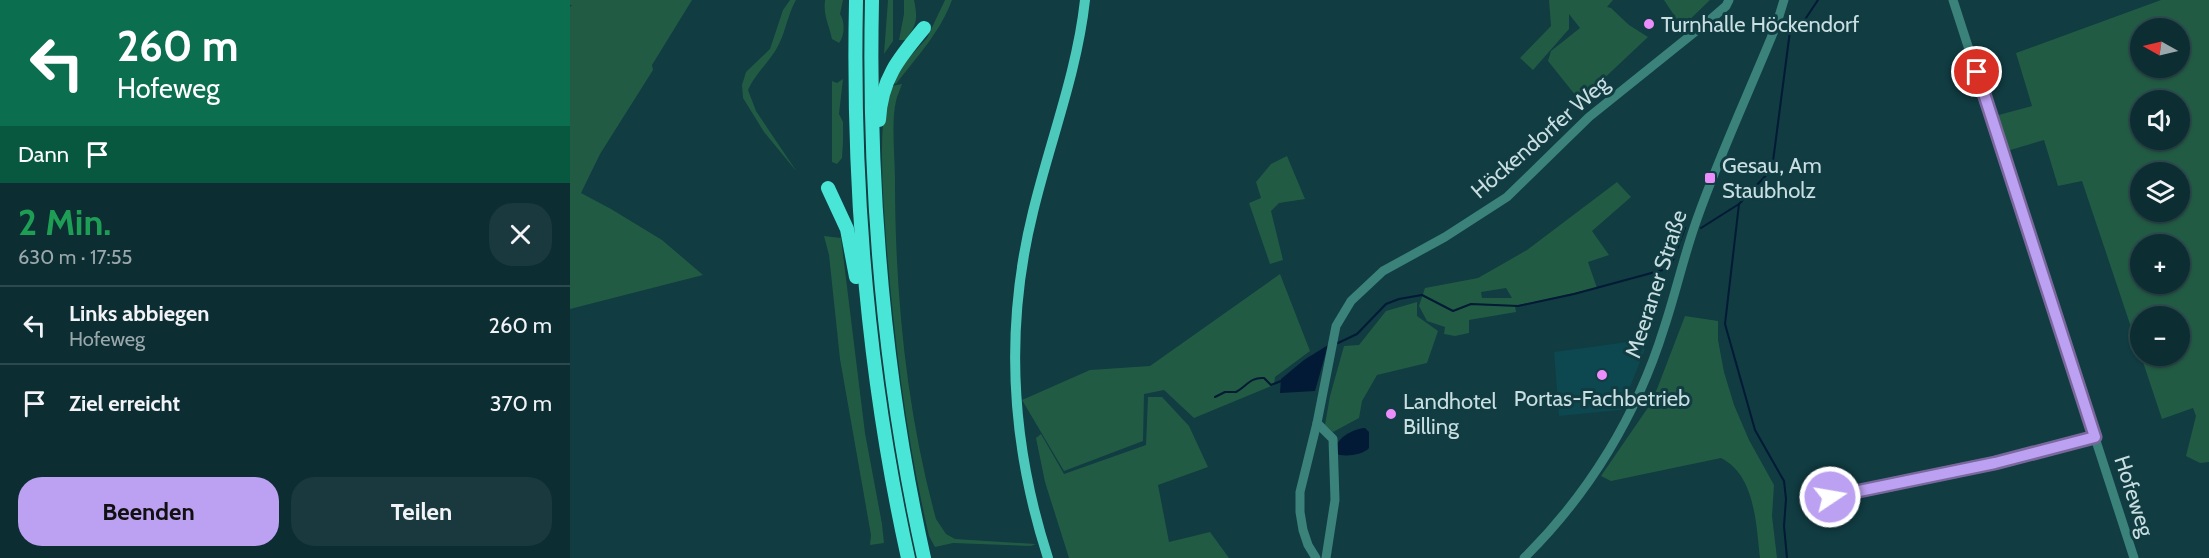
<!DOCTYPE html>
<html lang="de">
<head>
<meta charset="utf-8">
<style>
	body { margin:0; font-family:Cabin,sans-serif; background:#1a393e; color:#f1f3f6; height:100vh; display:flex; flex-direction:column; font-size:22px; white-space:nowrap }
	* { box-sizing:border-box; margin:0 }
	p { font-size:20px; color:#9aa8ac }
	.icon { flex:none; width:33px; height:33px; fill:none; stroke:currentColor; stroke-width:2; stroke-linecap:round; stroke-linejoin:round }
	.map { position:relative; flex:1; overflow:hidden }
	.side { display:flex; flex-direction:column; background:#0c2d32; width:570px }
	.side>* { flex:none }
	.guide { background:#0b6e4f; color:#fff; overflow:hidden }
	.needle { width:39px; rotate:278deg }
	.tools { position:absolute; left:1560px; top:18px; display:grid; gap:12px }
	.tools a { display:grid; place-items:center; width:60px; height:60px; border-radius:50%; background:#0c2d32; box-shadow:0 2px 4px #0004,0 0 0 2px #2c494d; font-size:30px }
	.pin { position:absolute; display:grid; place-items:center; width:51px; height:51px; color:#fff; margin:-26px; border:3px solid #fff; border-radius:50%; box-shadow:0 2px 6px #0007 }
	.me { position:absolute; width:66px; margin:-33px; rotate:78deg; stroke-linejoin:round; filter:drop-shadow(0 0 4px #0008) }
	.turn { display:flex; align-items:center; gap:21px; height:126px; padding:0 18px; font-size:27px }
	.turn .icon { width:78px; height:78px; stroke-width:2.5 }
	.turn b { display:block; font-size:42px; line-height:51px }
	.then { display:flex; align-items:center; height:57px; padding:0 18px; background:#0003; gap:12px; font-size:22px }
	.round { display:grid; place-items:center; flex:none; width:63px; height:63px; border-radius:24px; background:#1a393e }
	.summary { display:flex; align-items:center; justify-content:space-between; height:102px; padding:0 18px }
	h1 { font-size:36px; font-weight:800; line-height:45px; color:#1e9e55 }
	.primary-button { display:flex; gap:12px; margin-top:auto; padding:12px 18px }
	.primary-button a { flex:1; height:69px; border-radius:24px; background:#bca0f2; color:#111; font-size:24px; font-weight:800; line-height:69px; text-align:center }
	.primary-button a+a { background:#1a393e; color:#f1f3f6 }
	ul { padding:0; list-style:none }
	li { display:flex; align-items:center; gap:18px; height:78px; padding:0 18px; border-top:2px solid #2c494d }
	li div { flex:1 }
	li b { display:block; font-size:22px }
	li em { font-style:normal }
	main { display:flex; flex:1; min-height:0 }
	.map>svg:first-child { display:block }
</style>
</head>
<body>
<main>
<section class="side">
<div class="guide">
<div class="turn"><svg class="icon" aria-label="left" viewBox="0 0 24 24"><path d="M17 20v-9H6M10 6l-5 5 5 5"/></svg><div><b>260 m</b>Hofeweg</div></div>
<div class="then">Dann<svg class="icon" aria-label="arrive" viewBox="0 0 24 24"><path d="M6 21V4h12l-3 4 3 4H6"/></svg></div>
</div>
<div class="summary"><div><h1>2 Min.</h1><p>630 m · 17:55</p></div><a class="round"><svg class="icon" aria-label="close" viewBox="0 0 24 24"><path d="M6 6l12 12M18 6L6 18"/></svg></a></div>
<ul>
<li><svg class="icon" aria-label="left" viewBox="0 0 24 24"><path d="M17 20v-9H6M10 6l-5 5 5 5"/></svg><div><b>Links abbiegen</b><p>Hofeweg</p></div><em>260 m</em></li>
<li><svg class="icon" aria-label="arrive" viewBox="0 0 24 24"><path d="M6 21V4h12l-3 4 3 4H6"/></svg><div><b>Ziel erreicht</b></div><em>370 m</em></li>
</ul>
<div class="primary-button"><a>Beenden</a><a>Teilen</a></div>
</section>
<div class="map">
<svg width="1639" height="558" viewBox="0 0 1639 558">
	<rect width="100%" height="100%" fill="#103c42"/>
	<polygon fill="#0d474f" points="1079,339 1051,410 989,416 984,352"/>
	<g fill="#225b43" fill-rule="evenodd">
		<polygon points="0,0 122,0 82,65 83,70 30,154 11,193 41,209 92,240 133,275 0,309 0,7 2,5 0,5"/>
		<path d="M220 0H226C218 14 216 30 209 44 201 61 186 72 178 90L186 111 227 172 194 132 173 98 172 85 176 72 200 49 213 10Z"/>
		<path d="M255 0H273L270 14C275 21 275 36 269 43L262 39C259 25 253 15 255 0Z"/>
		<polygon points="318,0 323,0 323,41 314,54"/>
		<path d="M334 0H344C348 20 347 23 336 40H329L334 14Z"/>
		<path d="M375 0H382C369 34 348 55 326 84L322 82 337 60 357 38Z"/>
		<polygon points="979,0 1043,0 1037,7 1041,8 1059,25 1078,37 1010,101 978,61 981,51 1010,28 999,14 999,29 963,70 950,58 981,26"/>
		<polygon points="1094,0 1140,0 1112,27"/>
		<path d="M1591 0H1639V462L1630 463 1616 456 1626 416 1623 408 1592 419 1571 356H1610V316H1570V354L1512 181 1488 186 1474 140 1437 151 1425 116 1462 106 1446 53ZM1570 28H1610V68H1570ZM1570 100H1610V140H1570ZM1570 172H1610V212H1570ZM1570 244H1610V284H1570Z"/>
		<polygon points="273,79 269,114 273,122 273,142 272,158 267,164 262,162 262,81 267,83"/>
		<path d="M332 84C330 90 327 96 326 101 321 122 325 157 325 179 325 293 336 409 366 519L376 534 385 539 466 544 461 546 383 543 365 547 359 536C337 442 325 346 317 251 313 196 308 141 317 87Z"/>
		<polygon points="717,156 735,199 709,203 701,211 713,260 700,264 679,203 691,198 686,182 701,164"/>
		<path d="M1047 182 1061 197 1022 231 1039 255 1018 262 1027 288 945 306 946 312 899 320V333L885 336 874 334 875 327 857 321 849 306 855 288 908 278 957 250ZM936 288 942 298H912L911 292Z"/>
		<polygon points="254,236 271,238 295,433 312,524 314,543 300,545 301,535 270,359 259,255"/>
		<polygon points="710,274 740,351 705,377 704,385 624,418 594,390 574,394 573,441 494,471 452,400 520,370 580,366"/>
		<polygon points="847,302 847,316 868,331 857,363 807,375 792,401 789,418 763,432 755,425 760,396 774,346 789,345 816,311"/>
		<path d="M1115 316 1148 321V340L1154 372 1164 405 1179 440 1204 485 1202 516 1207 558H1190C1186 523 1185 475 1151 458L1041 481 1031 476 1077 409 1087 389Z"/>
		<polygon points="578,397 592,397 619,426 638,467 588,485 599,542 640,532 659,558 499,558 475,482 466,438 471,434 494,474 576,445"/>
	</g>
	<g fill="#021a35">
		<polygon points="758,345 745,391 710,393 711,379 734,360"/>
		<path d="M795 428 799 432V448C793 455 773 458 765 453 764 439 782 429 795 428Z"/>
	</g>
	<g fill="none" stroke-linecap="round" stroke-linejoin="round">
		<g stroke="#021a35" stroke-width="2">
			<polyline points="1131,228 1169,204"/>
			<polyline points="768,343 787,334 816,304 829,299 852,295 883,311 901,304 948,306 1004,294 1100,268 1115,228"/>
			<path d="M645 397 655 392H666C677 386 680 377 694 378L701 385 711 381"/>
			<polyline points="1217,558 1214,526 1216,499 1214,481 1185,430 1155,324 1169,204 1202,169 1220,31 1236,18 1248,0"/>
		</g>
		<g stroke="#3a827a" stroke-width="9">
			<polyline points="1383,0 1564,558"/>
			<polyline points="747,423 763,439 765,500 756,558"/>
			<polyline points="1260,497 1425,463 1525,437"/>
			<polyline points="746,558 738,545 733,530 730,512 730,492 747,423 766,326 781,301 813,271 875,237 937,197 1019,117 1141,19 1156,6 1159,0"/>
			<path d="M954 558C1019 494 1067 415 1094 328 1106 292 1114 255 1127 219 1150 154 1180 90 1206 26L1214 0"/>
		</g>
		<path stroke="#4dc9bc" stroke-width="10" d="M478 558C441 444 434 329 463 212 480 141 507 73 515 0"/>
		<g stroke="#49e6d7" stroke-width="14">
			<path d="M286 0C282 189 297 373 338 558"/>
			<path d="M302 0C298 188 313 374 354 558"/>
			<path d="M309 120C311 79 329 58 354 28"/>
			<polyline points="258,188 277,229 286,277"/>
		</g>
	</g>
	<g fill="none" stroke-linecap="round" stroke-linejoin="round">
		<defs>
			<polyline id="route" points="1260,497 1425,463 1525,437 1407,72"/>
		</defs>
		<use href="#route" stroke="#7a689d" stroke-width="15"/>
		<use href="#route" stroke="#bca0f2" stroke-width="10"/>
	</g>
	<g fill="#eb8dfb" stroke="#103c42" stroke-width="2">
		<circle cx="1079" cy="24" r="6"/>
		<rect x="1134" y="172" width="12" height="12" rx="3"/>
		<circle cx="1032" cy="375" r="6"/>
		<circle cx="821" cy="414" r="6"/>
	</g>
	<g text-anchor="middle" dominant-baseline="central" stroke-width="6" stroke-linejoin="round" paint-order="stroke">
		<g font-size="22" fill="#c8dee1" stroke="#103c42" text-anchor="start">
			<text x="1091" y="24">Turnhalle Höckendorf</text>
			<text x="1152" y="165">Gesau, Am<tspan x="1152" dy="25">Staubholz</tspan></text>
			<text x="1032" y="398" text-anchor="middle">Portas-Fachbetrieb</text>
			<text x="833" y="401">Landhotel<tspan x="833" dy="25">Billing</tspan></text>
		</g>
		<g font-size="22" fill="#c8dee1" stroke="#103c42">
			<text transform="translate(970 137) rotate(-41)">Höckendorfer Weg</text>
			<text transform="translate(1086 284) rotate(-72)">Meeraner Straße</text>
			<text transform="translate(1564 496) rotate(72)">Hofeweg</text>
		</g>
	</g>
</svg>
<div class="tools">
<a><svg class="needle" viewBox="-14 -14 28 28"><path d="M0-13l5 13h-10z" fill="#e53935"/><path d="M0 13l5-13h-10z" fill="#9aa8ac"/></svg></a>
<a><svg class="icon" aria-label="sound" viewBox="0 0 24 24"><path d="M4 9h4l5-4v14l-5-4H4zM17 9q2 3 0 6"/></svg></a>
<a><svg class="icon" aria-label="layers" viewBox="0 0 24 24"><path d="M12 4l9 5-9 5-9-5zM3 14l9 5 9-5"/></svg></a>
<a>+</a>
<a>−</a>
</div>
<div class="pin" style="left:1407px;top:72px;background:#d93025"><svg class="icon" aria-label="arrive" viewBox="0 0 24 24"><path d="M6 21V4h12l-3 4 3 4H6"/></svg></div>
<svg class="me" style="left:1260px;top:497px" viewBox="-20 -20 40 40"><circle r="17" fill="#bca0f2" stroke="#fff" stroke-width="3"/><path d="M0-11L8 9 0 5-8 9z" fill="#fff"/></svg>
</div>
</main>
</body>
</html>
